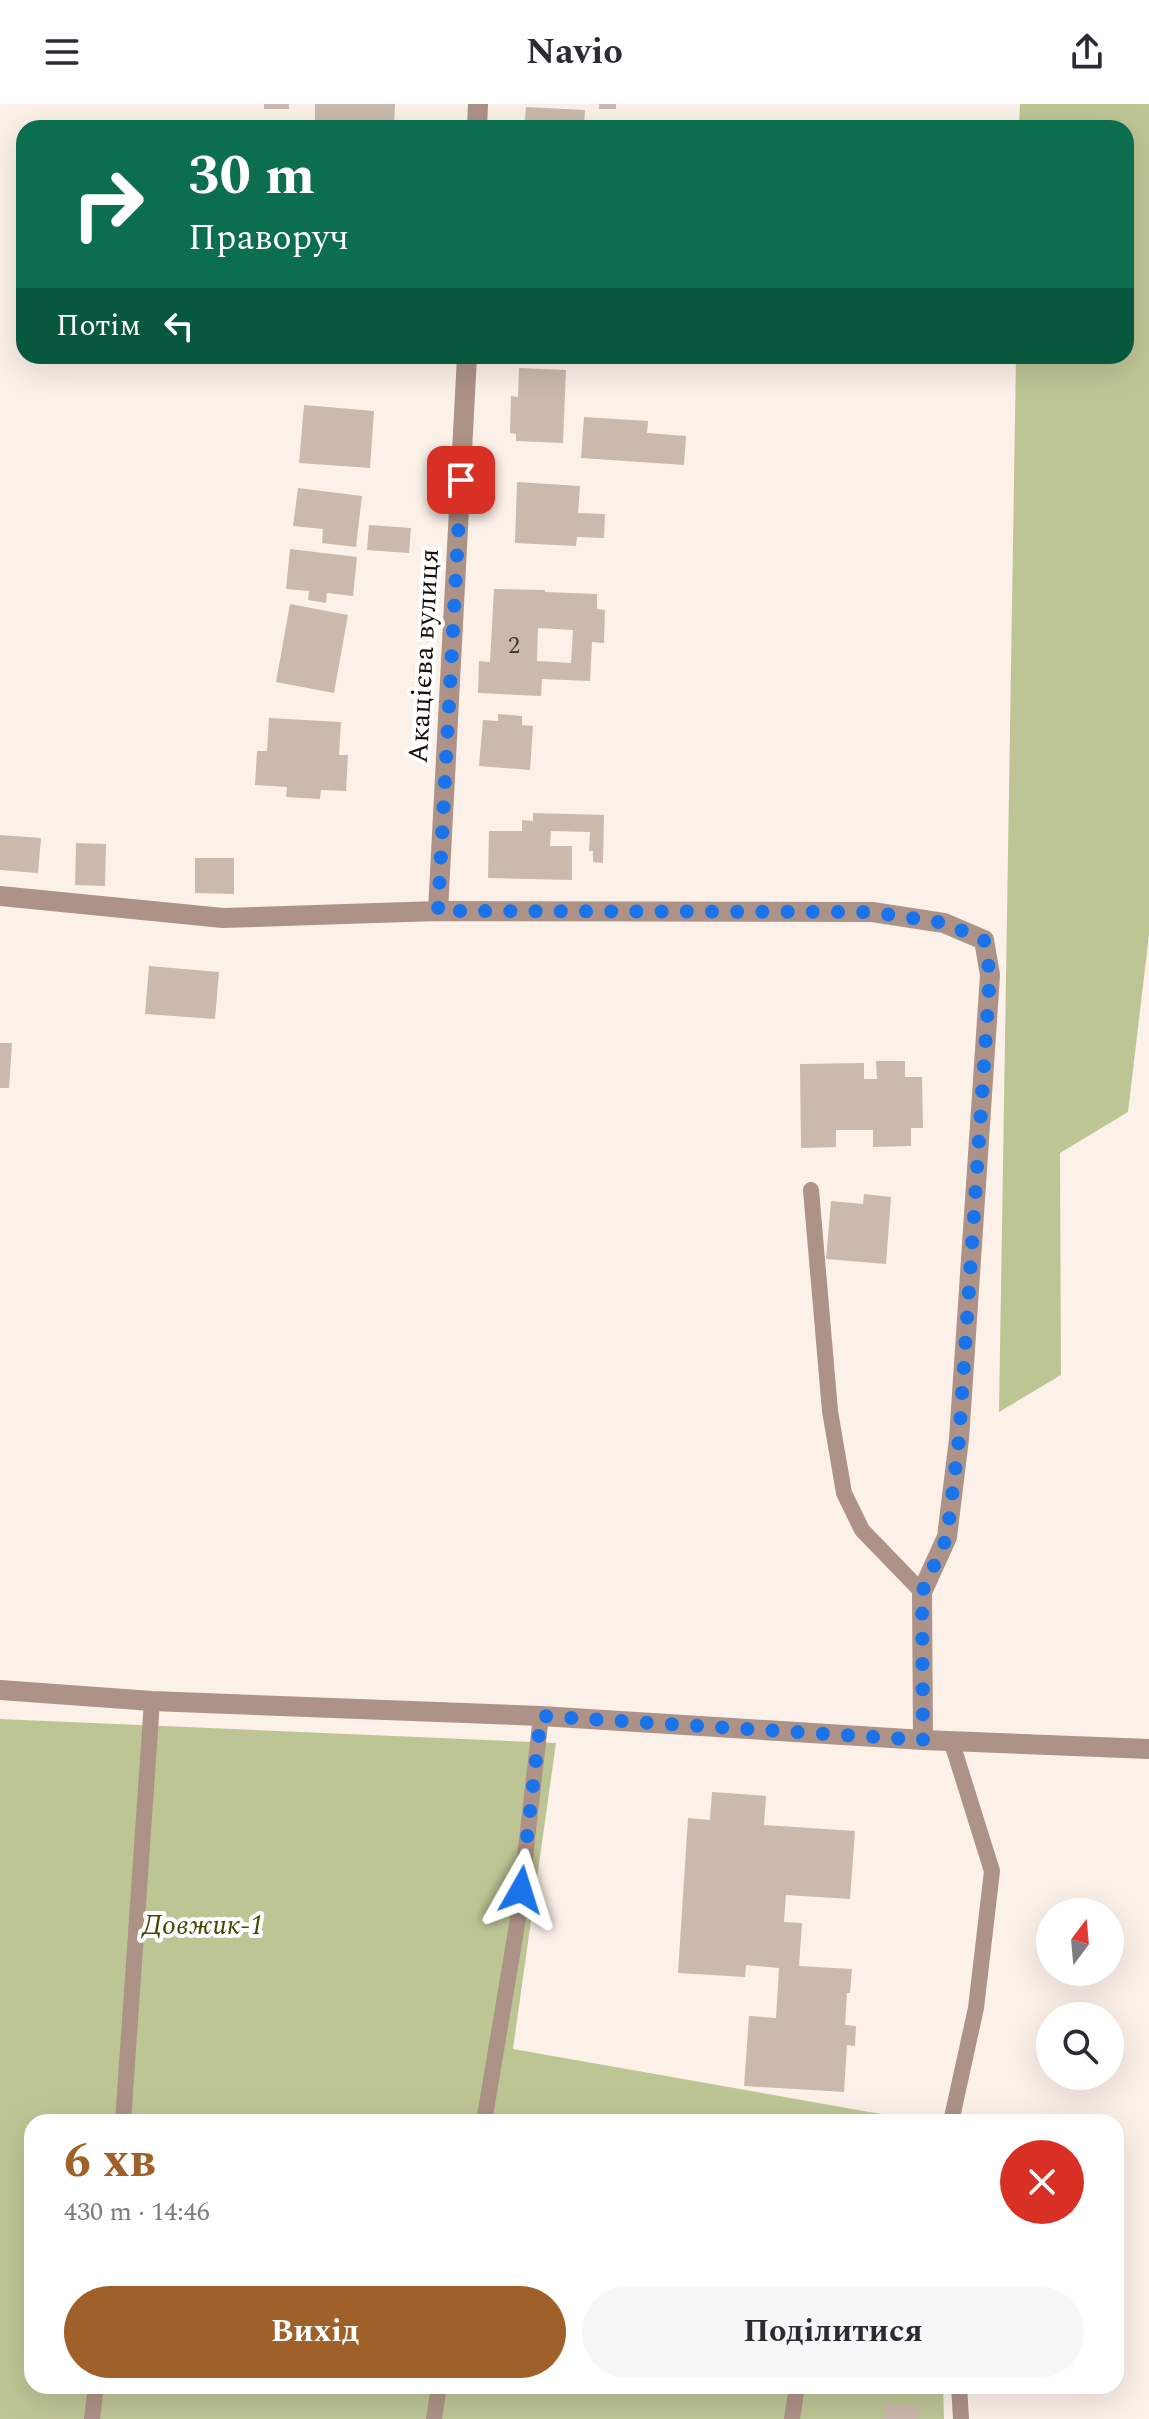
<!DOCTYPE html>
<html lang="uk">
<head>
<meta charset="utf-8">
<style>
	body { margin:0; font-family:Spectral,serif; background:#f7f7f7; color:#2b2b33; height:100vh; display:flex; flex-direction:column; font-size:30px; white-space:nowrap }
	* { box-sizing:border-box; margin:0 }
	p { font-size:26px; color:#7c7c81 }
	.icon { flex:none; width:44px; height:44px; fill:none; stroke:currentColor; stroke-width:2; stroke-linecap:round; stroke-linejoin:round }
	.map { position:relative; flex:1; overflow:hidden }
	.details { position:absolute; left:24px; top:2010px; width:1100px; height:280px; display:flex; flex-direction:column; background:#fff; border-radius:24px; box-shadow:0 8px 32px #0002 }
	.details>* { flex:none }
	.top-card { position:absolute; left:16px; top:16px; width:1118px; height:244px; border-radius:24px; box-shadow:0 8px 32px #0002; background:#0b6e4f; color:#fff; overflow:hidden }
	.needle { width:52px; rotate:16deg }
	.tools { position:absolute; left:1036px; top:1794px; display:grid; gap:16px }
	.tools a { display:grid; place-items:center; width:88px; height:88px; border-radius:50%; background:#fff; box-shadow:0 8px 32px #0002; font-size:40px }
	.pin { position:absolute; display:grid; place-items:center; width:68px; height:68px; color:#fff; margin:-34px; border-radius:16px; box-shadow:0 4px 12px #0006 }
	.me { position:absolute; width:88px; margin:-44px; rotate:6deg; stroke-linejoin:round; filter:drop-shadow(0 0 6px #0008) }
	.turn { display:flex; align-items:center; gap:28px; height:168px; padding:0 40px; font-size:36px }
	.turn .icon { width:104px; height:104px; stroke-width:2.5 }
	.turn b { display:block; font-size:56px; line-height:68px }
	.then { display:flex; align-items:center; height:76px; padding:0 40px; background:#0003; gap:16px; font-size:30px }
	.round { display:grid; place-items:center; flex:none; width:84px; height:84px; border-radius:42px; background:#f7f7f7 }
	.summary { display:flex; align-items:center; justify-content:space-between; height:136px; padding:0 40px }
	h1 { font-size:48px; font-weight:700; line-height:60px; color:#a0602a }
	.button { display:flex; gap:16px; margin-top:auto; padding:16px 40px }
	.button a { flex:1; height:92px; border-radius:48px; background:#a0602a; color:#fff; font-size:32px; font-weight:700; line-height:92px; text-align:center }
	.button a+a { background:#f7f7f7; color:#2b2b33 }
	header { display:flex; justify-content:space-between; align-items:center; height:104px; padding:0 40px; background:#fff; font-size:36px; font-weight:700 }
	.map>svg:first-child { display:block }
</style>
</head>
<body>
<header><svg class="icon" aria-label="menu" viewBox="0 0 24 24"><path d="M4 6h16M4 12h16M4 18h16"/></svg>Navio<svg class="icon" aria-label="share" viewBox="0 0 24 24"><path d="M12 15V3M7 8l5-5 5 5M5 13v7h14v-7"/></svg></header>
<div class="map">
<svg width="1149" height="2315" viewBox="0 0 1149 2315">
	<rect width="100%" height="100%" fill="#fcf1e9"/>
	<g fill="#bec595">
		<polygon points="1020,0 1149,0 1149,831 1128,1008 1060,1049 1061,1271 999,1308 1016,252 1126,252 1126,24 1019,24"/>
		<polygon points="0,1615 556,1639 513,1945 926,2018 32,2018 32,2282 943,2282 944,2315 0,2315"/>
	</g>
	<g fill="#cbb9ad" fill-rule="evenodd">
		<rect x="264" y="0" width="25" height="5"/>
		<polygon points="315,0 395,0 394,22 386,22 386,24 340,24 340,20 315,20"/>
		<rect x="599" y="0" width="17" height="5"/>
		<polygon points="526,3 585,6 584,24 524,24"/>
		<polygon points="519,264 566,266 563,339 516,337 516,330 510,329 511,292 518,293"/>
		<polygon points="304,301 374,307 370,364 299,359"/>
		<polygon points="584,313 648,317 647,329 686,332 684,361 581,354"/>
		<polygon points="517,378 580,382 578,409 605,410 604,434 577,433 576,442 515,439"/>
		<polygon points="298,384 362,392 356,443 322,439 323,425 293,422"/>
		<polygon points="369,421 411,424 409,449 367,446"/>
		<polygon points="290,445 357,453 353,492 327,489 326,499 308,496 309,487 286,485"/>
		<path d="M494 485 545 486V488L597 490V505L605 506 604 539 592 538 590 577 542 575 541 592 478 589 479 557 490 558ZM538 524 573 526 571 559 537 557Z"/>
		<polygon points="290,500 348,511 334,589 276,578"/>
		<polygon points="498,610 522,612 522,621 533,622 530,666 479,662 483,616 498,617"/>
		<polygon points="269,614 341,618 339,651 348,651 346,687 321,686 320,695 286,693 287,683 255,681 257,647 267,647"/>
		<polygon points="533,709 604,711 603,759 593,758 593,747 589,747 590,728 551,727 550,742 572,742 572,776 488,774 489,727 522,727 522,716 533,717"/>
		<polygon points="0,731 41,734 38,769 0,766"/>
		<polygon points="76,739 106,740 105,782 75,781"/>
		<polygon points="195,754 234,754 234,790 195,789"/>
		<polygon points="149,862 219,868 215,915 145,910"/>
		<polygon points="0,939 12,939 9,984 0,984"/>
		<polygon points="876,957 905,957 905,973 922,973 923,1024 911,1024 911,1042 873,1043 873,1026 836,1026 836,1043 801,1044 800,960 864,959 864,975 877,975"/>
		<polygon points="864,1090 891,1093 886,1160 826,1155 831,1097 863,1100"/>
		<polygon points="712,1688 766,1692 764,1721 855,1727 850,1795 786,1791 784,1818 802,1819 799,1862 852,1865 850,1889 847,1889 845,1921 856,1922 855,1942 847,1941 844,1988 744,1982 749,1912 776,1914 779,1864 746,1861 745,1873 678,1869 688,1714 710,1716"/>
		<polygon points="886,2299 919,2303 918,2315 884,2315"/>
	</g>
	<g fill="none" stroke-linecap="round" stroke-linejoin="round">
		<g stroke="#ad9288" stroke-width="16">
			<polyline points="811,1086 830,1307 844,1389 862,1426 922,1488"/>
			<polyline points="123,2018 152,1597"/>
			<polyline points="484,2018 518,1815 541,1612"/>
			<polyline points="951,2018 976,1904 992,1767 951,1636"/>
			<polyline points="959,2282 961,2315"/>
			<polyline points="92,2315 96,2282"/>
			<polyline points="434,2315 439,2282"/>
			<polyline points="792,2315 797,2282"/>
		</g>
		<g stroke="#ad9288" stroke-width="20">
			<polyline points="477,24 478,0"/>
			<polyline points="0,792 223,814 438,807 872,808 944,819 984,836 990,871 959,1335 947,1433 922,1488 923,1636"/>
			<polyline points="438,807 467,252"/>
			<polyline points="0,1586 152,1597 541,1612 923,1636 1149,1645"/>
		</g>
	</g>
	<g fill="none" stroke-linecap="round" stroke-linejoin="round">
		<polyline stroke="#1a73e8" stroke-width="14" stroke-dasharray="0 25.2" points="461,376 438,807 872,808 944,819 984,836 990,871 959,1335 947,1433 922,1488 923,1636 541,1612 521,1786"/>
	</g>
	<g text-anchor="middle" dominant-baseline="central" stroke-width="8" stroke-linejoin="round" paint-order="stroke">
		<g font-size="24" fill="#423a34">
			<text x="514" y="542">2</text>
		</g>
		<g font-size="28" fill="#150f0b" stroke="#fff">
			<text transform="translate(424 552) rotate(-87)">Акацієва вулиця</text>
		</g>
		<g font-size="28" font-style="italic" fill="#434800" stroke="#fff">
			<text x="203" y="1821">Довжик-1</text>
		</g>
	</g>
</svg>
<div class="tools">
<a><svg class="needle" viewBox="-14 -14 28 28"><path d="M0-13l5 13h-10z" fill="#e53935"/><path d="M0 13l5-13h-10z" fill="#7c7c81"/></svg></a>
<a><svg class="icon" aria-label="search" viewBox="0 0 24 24"><circle cx="10" cy="10" r="6"/><path d="M15 15l6 6"/></svg></a>
</div>
<div class="pin" style="left:461px;top:376px;background:#d93025"><svg class="icon" aria-label="arrive" viewBox="0 0 24 24"><path d="M6 21V4h12l-3 4 3 4H6"/></svg></div>
<svg class="me" style="left:521px;top:1786px" viewBox="-20 -20 40 40"><path d="M0-17L14 15 0 8-14 15z" fill="#1a73e8" stroke="#fff" stroke-width="4"/></svg>
<div class="top-card">
<div class="turn"><svg class="icon" aria-label="right" viewBox="0 0 24 24"><path d="M7 20v-9h11M14 6l5 5-5 5"/></svg><div><b>30 m</b>Праворуч</div></div>
<div class="then">Потім<svg class="icon" aria-label="left" viewBox="0 0 24 24"><path d="M17 20v-9H6M10 6l-5 5 5 5"/></svg></div>
</div>
<section class="details">
<div class="summary"><div><h1>6 хв</h1><p>430 m · 14:46</p></div><a class="round" style="background:#d93025;color:#fff"><svg class="icon" aria-label="close" viewBox="0 0 24 24"><path d="M6 6l12 12M18 6L6 18"/></svg></a></div>
<div class="button"><a>Вихід</a><a>Поділитися</a></div>
</section>
</div>
</body>
</html>
